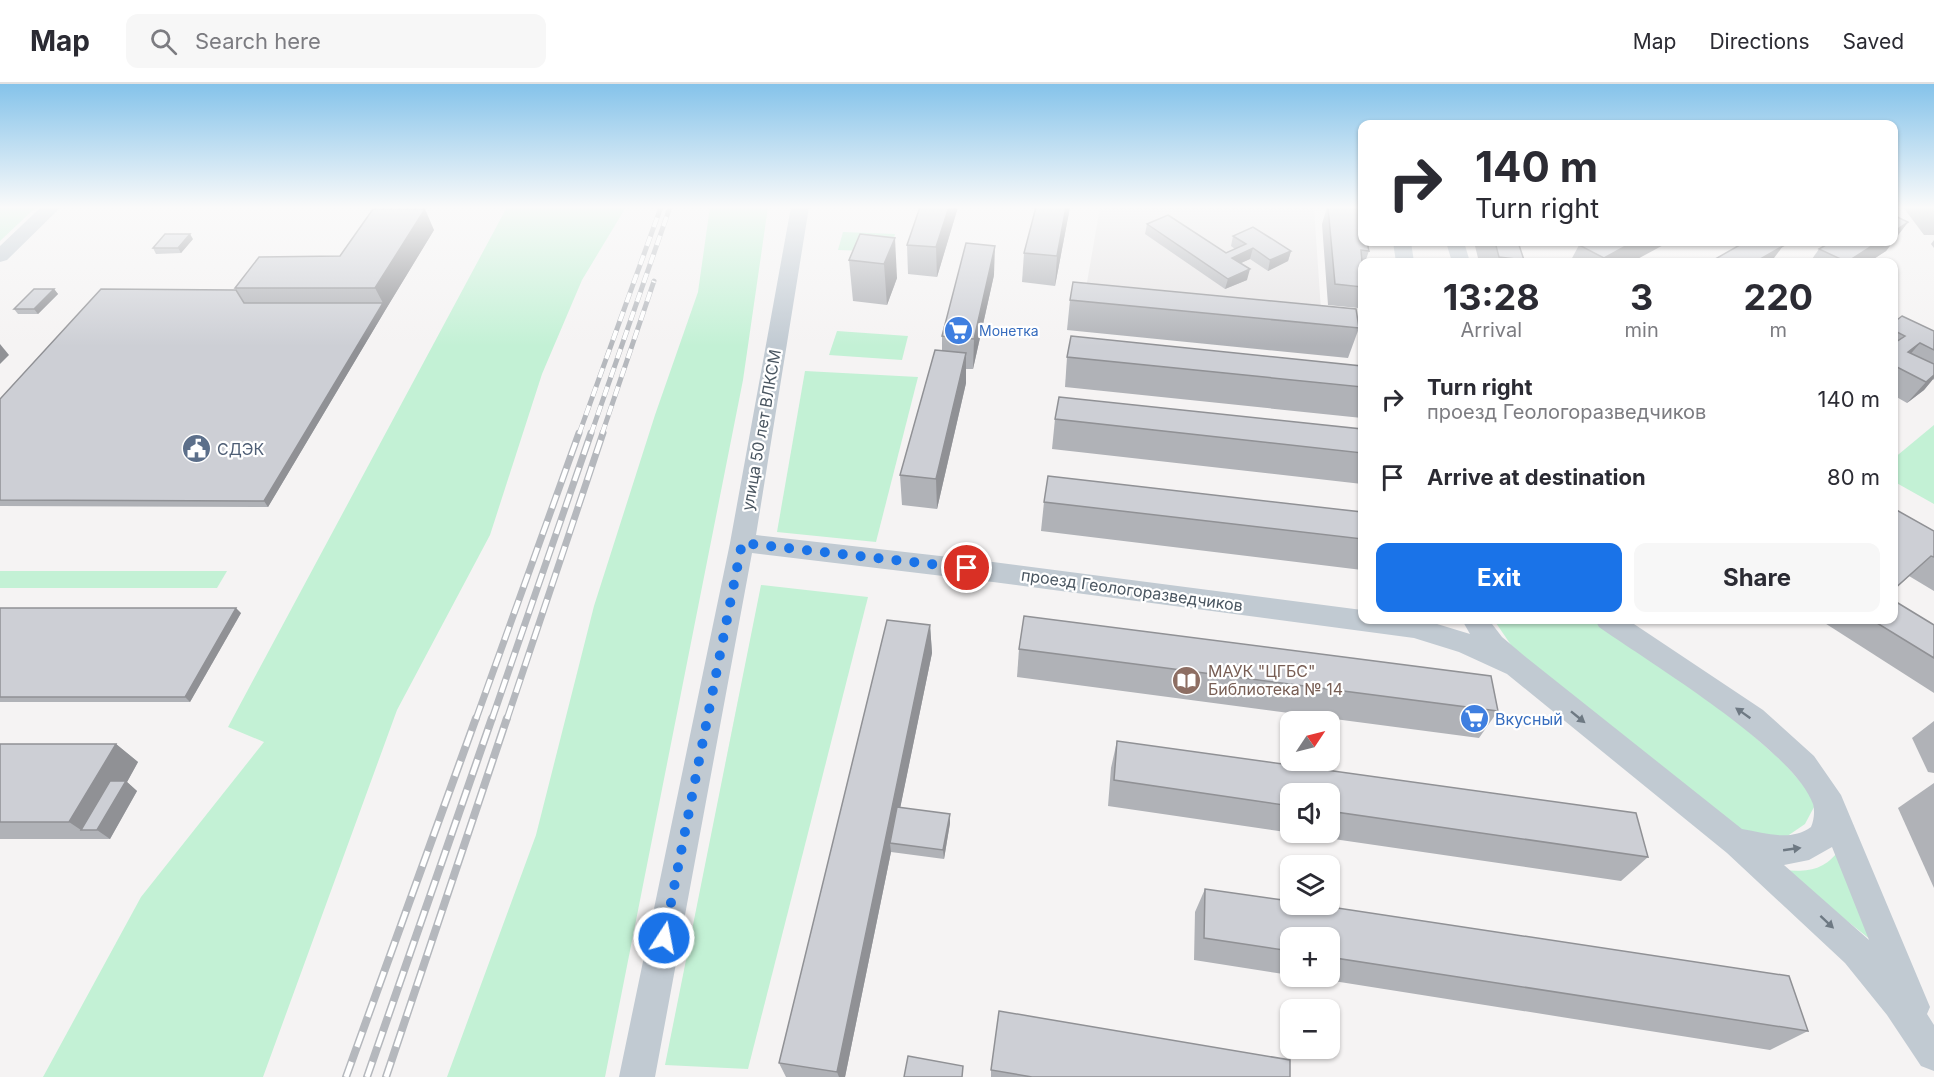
<!DOCTYPE html>
<html lang="en">
<head>
<meta charset="utf-8">
<style>
	body { margin:0; font-family:Inter,sans-serif; background:#f7f7f7; color:#2b2b33; height:100vh; display:flex; flex-direction:column; font-size:22px; white-space:nowrap }
	* { box-sizing:border-box; margin:0 }
	p { font-size:20px; color:#7c7c81 }
	.icon { flex:none; width:33px; height:33px; fill:none; stroke:currentColor; stroke-width:2; stroke-linecap:round; stroke-linejoin:round }
	.map { position:relative; flex:1; overflow:hidden }
	.details { position:absolute; left:1358px; top:174px; width:540px; height:366px; display:flex; flex-direction:column; background:#fff; border-radius:12px; box-shadow:0 2px 4px #0004 }
	.details>* { flex:none }
	.banner { position:absolute; left:1358px; top:36px; width:540px; height:126px; border-radius:12px; box-shadow:0 2px 4px #0004; background:#fff; color:#2b2b33; overflow:hidden }
	.needle { width:39px; rotate:55deg }
	.fabs { position:absolute; left:1280px; top:627px; display:grid; gap:12px }
	.fabs a { display:grid; place-items:center; width:60px; height:60px; border-radius:12px; background:#fff; box-shadow:0 2px 4px #0004; font-size:30px }
	.pin { position:absolute; display:grid; place-items:center; width:51px; height:51px; color:#fff; margin:-26px; border:3px solid #fff; border-radius:50%; box-shadow:0 2px 6px #0007 }
	.me { position:absolute; width:66px; margin:-33px; rotate:11deg; stroke-linejoin:round; filter:drop-shadow(0 0 4px #0008) }
	.turn { display:flex; align-items:center; gap:21px; height:126px; padding:0 18px; font-size:27px }
	.turn .icon { width:78px; height:78px; stroke-width:2.5 }
	.turn b { display:block; font-size:42px; line-height:51px }
	.eta { display:flex; justify-content:space-evenly; align-items:center; height:102px; text-align:center }
	.eta b { font-size:36px; font-weight:700; line-height:42px }
	.cta { display:flex; gap:12px; margin-top:auto; padding:12px 18px }
	.cta a { flex:1; height:69px; border-radius:12px; background:#1a73e8; color:#fff; font-size:24px; font-weight:700; line-height:69px; text-align:center }
	.cta a+a { background:#f7f7f7; color:#2b2b33 }
	ul { padding:0; list-style:none }
	li { display:flex; align-items:center; gap:18px; height:78px; padding:0 18px }
	li div { flex:1 }
	li b { display:block; font-size:22px }
	li em { font-style:normal }
	header { display:flex; align-items:center; gap:36px; box-sizing:border-box; height:84px; padding:0 30px; background:#fff; border-bottom:2px solid #e1e1e2 }
	header strong { font-size:28px }
	nav { display:flex; gap:33px; margin-inline-start:auto; font-size:21px }
	.search { width:420px; height:54px; background:#f7f7f7; display:flex; align-items:center; gap:15px; box-sizing:border-box; padding:0 21px; border-radius:12px; color:#7c7c81; font-size:22px }
	.map>svg:first-child { display:block }
</style>
</head>
<body>
<header>
<strong>Map</strong>
<div class="search"><svg class="icon" aria-label="search" viewBox="0 0 24 24"><circle cx="10" cy="10" r="6"/><path d="M15 15l6 6"/></svg>Search here</div>
<nav><a>Map</a><a>Directions</a><a>Saved</a></nav>
</header>
<div class="map">
<svg width="1934" height="993" viewBox="0 0 1934 993">
	<rect width="100%" height="100%" fill="#f5f3f3"/>
	<polygon fill="#e6e4e5" points="1100,123 1314,124 1322,241 1084,216"/>
	<g fill="#c3f1d5">
		<polygon points="0,123 36,123 0,157"/>
		<polygon points="507,123 626,123 582,196 542,290 490,451 397,626 263,993 43,993 141,813 264,658 228,643"/>
		<polygon points="710,123 768,123 743,296 605,993 447,993 536,751 594,522 655,331 698,208"/>
		<polygon points="843,148 895,150 891,168 838,166"/>
		<polygon points="837,247 908,252 902,276 829,271"/>
		<polygon points="805,287 918,293 876,458 777,448"/>
		<polygon points="1934,341 1934,420 1893,397 1893,375"/>
		<polygon points="0,487 227,487 217,504 0,504"/>
		<polygon points="761,501 868,513 748,985 665,981"/>
		<polygon points="1494,536 1594,536 1731,632 1784,679 1811,710 1814,723 1805,740 1783,755 1740,746 1513,564"/>
		<path d="M1839 766 1876 860 1783 786C1807 788 1824 787 1839 766Z"/>
	</g>
	<g fill="none" stroke-linecap="round" stroke-linejoin="round">
		<g fill="#c1cad2" fill-rule="evenodd">
			<polygon points="41,123 61,123 7,176 0,178 0,162"/>
			<path d="M791 123H809L756 451 993 478 1362 526V536H1424L1470 550 1462 536H1489L1502 553 1527 574 1742 745C1766 749 1790 758 1811 743 1814 736 1815 727 1813 720 1793 665 1650 579 1599 543L1595 536H1628L1763 626 1814 672 1841 711 1930 923 1927 930 1934 941V987L1921 982 1887 931 1845 879 1727 769 1507 590 1459 568 1414 554 993 498 752 469 655 993H619L730 459ZM1832 763 1869 856 1784 781 1809 776Z"/>
			<polygon points="1393,158 1411,158 1414,178 1396,178"/>
			<polygon points="1446,158 1464,158 1470,178 1452,178"/>
		</g>
		<defs>
			<g id="rail-far2">
				<polyline points="579,350 661,123"/>
				<polyline points="591,350 670,123"/>
				<polyline points="602,350 654,197"/>
			</g>
			<g id="rail-far1">
				<polyline points="476,635 579,349"/>
				<polyline points="492,635 591,349"/>
				<polyline points="507,635 603,349"/>
			</g>
			<g id="rail">
				<polyline points="346,993 476,634"/>
				<polyline points="367,993 492,634"/>
				<polyline points="386,993 507,634"/>
			</g>
		</defs>
		<use href="#rail-far2" stroke="#b5b8bd" stroke-width="5"/>
		<use href="#rail-far1" stroke="#b5b8bd" stroke-width="7"/>
		<use href="#rail" stroke="#b5b8bd" stroke-width="8"/>
		<use href="#rail-far2" stroke="#fff" stroke-width="4" stroke-dasharray="10" stroke-linecap="butt"/>
		<use href="#rail-far1" stroke="#fff" stroke-width="4.5" stroke-dasharray="14" stroke-linecap="butt"/>
		<use href="#rail" stroke="#fff" stroke-width="5" stroke-dasharray="16" stroke-linecap="butt"/>
	</g>
	<g fill="#b0b2b7" fill-rule="evenodd">
		<polygon points="958,123 937,193 908,190 907,161"/>
		<polygon points="1036,123 1070,123 1055,202 1022,198 1024,169"/>
		<polygon points="1327,123 1362,123 1369,167 1365,178 1362,178 1362,213 1358,224 1328,221 1322,140"/>
		<polygon points="1903,123 1934,123 1934,151 1924,151"/>
		<polygon points="1908,138 1886,167 1869,178 1810,178 1819,165"/>
		<polygon points="1147,140 1226,169 1235,165 1231,162 1233,152 1291,167 1288,177 1268,187 1250,175 1241,179 1247,196 1225,205 1145,150"/>
		<polygon points="434,146 386,225 268,423 0,422 0,315 236,206 235,204"/>
		<polygon points="860,150 897,194 887,221 853,217 849,176"/>
		<polygon points="193,155 181,169 156,170 153,164"/>
		<polygon points="1934,156 1934,164 1931,160"/>
		<polygon points="1474,158 1518,158 1524,176 1522,178 1479,178"/>
		<polygon points="1579,161 1632,178 1570,178"/>
		<polygon points="994,191 973,285 966,285 966,299 937,425 902,421 900,391 942,266 942,252"/>
		<polygon points="54,205 58,210 38,230 18,230 14,225"/>
		<polygon points="1070,216 1359,244 1348,274 1067,246"/>
		<polygon points="1893,239 1934,247 1934,296 1933,295 1924,306 1907,319 1893,311"/>
		<polygon points="1067,273 1362,282 1362,334 1065,303"/>
		<polygon points="1055,335 1362,345 1362,400 1052,365"/>
		<polygon points="1044,418 1362,428 1362,486 1041,447"/>
		<polygon points="1893,424 1934,447 1934,507 1909,492 1893,507"/>
		<polygon points="0,524 241,529 190,618 0,618"/>
		<polygon points="1820,536 1893,536 1934,541 1934,609"/>
		<polygon points="930,541 932,569 900,724 950,739 944,775 891,768 845,993 786,993 779,979"/>
		<polygon points="1019,565 1498,627 1479,654 1017,593"/>
		<polygon points="1934,637 1934,689 1928,688 1912,654"/>
		<path d="M1117 657 1648 773 1621 797 1108 722 1111 684ZM1290 710H1329V748H1290Z"/>
		<polygon points="0,660 116,660 138,678 127,698 137,707 110,755 0,755"/>
		<polygon points="1934,699 1934,804 1898,724"/>
		<polygon points="1205,805 1808,947 1770,966 1302,892 1329,892 1329,854 1290,854 1290,891 1194,876 1195,828"/>
		<polygon points="991,986 1290,993 991,993"/>
	</g>
	<g fill="#909195">
		<polygon points="949,123 958,123 937,193 936,163"/>
		<polygon points="1066,123 1070,123 1055,202 1057,172"/>
		<polygon points="425,125 434,146 386,225 268,423 264,417 383,219 375,204"/>
		<polygon points="1908,138 1886,167 1869,178 1846,178 1878,158 1893,158 1893,148"/>
		<polygon points="190,150 193,155 181,169 178,164"/>
		<polygon points="895,154 897,194 887,221 884,180"/>
		<polygon points="1633,158 1669,158 1632,178 1601,178 1604,174"/>
		<polygon points="995,162 994,191 973,285 974,255"/>
		<polygon points="1783,162 1771,178 1755,178"/>
		<polygon points="1253,164 1250,175 1230,184 1232,174"/>
		<polygon points="1291,167 1288,177 1268,187 1270,176"/>
		<polygon points="1250,185 1247,196 1225,205 1228,195"/>
		<polygon points="54,205 58,210 38,230 34,225"/>
		<polygon points="1920,259 1902,280 1908,268"/>
		<polygon points="0,260 9,271 0,280"/>
		<polygon points="966,269 966,299 937,425 936,395"/>
		<polygon points="1934,291 1934,294 1924,306 1907,319 1926,298"/>
		<polygon points="236,524 241,529 190,618 185,613"/>
		<polygon points="930,541 932,569 893,759 890,759 891,768 845,993 839,993 837,988"/>
		<polygon points="116,660 138,678 127,698 137,707 110,755 97,746 81,746 69,738"/>
		<polygon points="950,730 950,739 944,775 943,766"/>
	</g>
	<g fill="#cdcfd5" stroke="#909195" stroke-width="1.5">
		<polygon points="920,123 949,123 936,163 907,161"/>
		<polygon points="1036,123 1066,123 1057,172 1024,169"/>
		<polygon points="1328,123 1362,123 1362,158 1367,158 1369,167 1361,166 1362,178 1362,203 1335,200"/>
		<polygon points="373,125 425,125 375,204 235,204 259,173 340,172"/>
		<polygon points="1168,131 1226,169 1246,160 1233,152 1253,143 1291,167 1270,176 1253,164 1232,174 1250,185 1228,195 1147,140"/>
		<polygon points="1893,131 1908,138 1893,148"/>
		<polygon points="165,150 190,150 178,164 153,164"/>
		<polygon points="860,150 895,154 884,180 849,176"/>
		<polygon points="1495,158 1518,158 1524,176 1499,173"/>
		<polygon points="1585,158 1633,158 1604,174 1579,161"/>
		<polygon points="1745,158 1774,158 1783,162 1755,178 1710,178"/>
		<polygon points="1831,158 1878,158 1847,178 1819,165"/>
		<polygon points="966,159 995,162 974,255 942,252"/>
		<polygon points="1073,198 1356,225 1359,244 1070,216"/>
		<polygon points="34,205 54,205 34,225 14,225"/>
		<polygon points="101,205 236,206 244,219 383,219 264,417 0,416 0,315"/>
		<polygon points="1902,232 1934,247 1934,266 1920,259 1908,268 1934,280 1934,291 1926,298 1893,281 1893,260 1905,252 1893,246 1893,239"/>
		<polygon points="1071,252 1362,282 1362,303 1067,273"/>
		<polygon points="935,266 966,269 936,395 900,391"/>
		<polygon points="1059,313 1362,345 1362,369 1055,335"/>
		<polygon points="1048,392 1362,428 1362,455 1044,418"/>
		<polygon points="1893,424 1934,447 1934,473 1931,472 1893,506"/>
		<polygon points="1893,516 1934,541 1934,574 1872,536 1893,536"/>
		<polygon points="0,524 236,524 185,613 0,613"/>
		<polygon points="1024,532 1491,592 1498,627 1019,565"/>
		<polygon points="887,536 930,541 837,988 779,979"/>
		<polygon points="1117,657 1636,729 1648,773 1329,727 1329,710 1290,710 1290,722 1114,696"/>
		<polygon points="0,660 116,660 69,738 0,738"/>
		<polygon points="110,697 126,697 97,746 81,746"/>
		<polygon points="897,723 950,730 943,766 890,759"/>
		<polygon points="1205,805 1290,817 1290,820 1311,820 1789,892 1808,947 1329,873 1329,854 1290,854 1290,867 1204,854"/>
		<polygon points="999,927 1290,976 1290,993 1032,993 991,986"/>
		<polygon points="908,972 963,982 962,993 904,993"/>
	</g>
	<defs><path id="oneway-solid" d="M-6-.8H1V-3.2L6.5 0L1 3.2V.8H-6Z" transform="scale(1.5)"/></defs>
	<g fill="#6e7983">
		<use href="#oneway-solid" transform="translate(1743 629) rotate(-145)"/>
		<use href="#oneway-solid" transform="translate(1578 633) rotate(39)"/>
		<use href="#oneway-solid" transform="translate(1792 765) rotate(-8)"/>
		<use href="#oneway-solid" transform="translate(1827 838) rotate(43)"/>
	</g>
	<linearGradient id="sky" x2="0" y2="1"><stop stop-color="#85c3ea"/><stop offset="0.47" stop-color="#fafafa"/><stop offset="1" stop-color="#fafafa" stop-opacity="0"/></linearGradient>
	<rect width="1934" height="262" fill="url(#sky)"/>
	<g fill="none" stroke-linecap="round" stroke-linejoin="round">
		<polyline stroke="#1a73e8" stroke-width="10" stroke-dasharray="0 18" points="664,854 742,459 967,484"/>
	</g>
	<defs>
		<symbol id="supermarket-disc" viewBox="-11 -11 22 22"><circle r="9.5" fill="#3f7fe0" stroke="#fff"/><path d="M-6-5.5h2.5l.6 2H6L4.5 2H-2.5L-4.4-4H-6ZM-1.5 3.2a1.3 1.3 0 1 0 .1 0ZM3 3.2a1.3 1.3 0 1 0 .1 0Z" fill="#fff"/></symbol>
		<symbol id="civic-disc" viewBox="-11 -11 22 22"><circle r="9.5" fill="#5c6f8a" stroke="#fff"/><path d="M-.6-6.5H3V-4.5H.6V-3L4-1V1h2V6H-6V1h2V-1L-.6-3ZM-1.2 2.5V6h2.4V2.5Z" fill="#fff"/></symbol>
		<symbol id="library-disc" viewBox="-11 -11 22 22"><circle r="9.5" fill="#8d6e63" stroke="#fff"/><path d="M-6-4Q-3-5.5-.7-3.5V5Q-3 3-6 4ZM6-4Q3-5.5 .7-3.5V5Q3 3 6 4Z" fill="#fff"/></symbol>
	</defs>
	<g fill-rule="evenodd">
		<use href="#supermarket-disc" x="942" y="230" width="33" height="33"/>
		<use href="#civic-disc" x="180" y="348" width="33" height="33"/>
		<use href="#library-disc" x="1170" y="580" width="33" height="33"/>
		<use href="#supermarket-disc" x="1458" y="618" width="33" height="33"/>
	</g>
	<g text-anchor="middle" dominant-baseline="central" stroke-width="4.5" stroke-linejoin="round" paint-order="stroke">
		<g font-size="14" fill="#366cbe" stroke="#fff" text-anchor="start">
			<text x="979" y="246">Монетка</text>
		</g>
		<g font-size="16" fill="#4a5661" stroke="#fff">
			<text transform="translate(761 346) rotate(-80)">улица 50 лет ВЛКСМ</text>
			<text transform="translate(1132 506) rotate(8)">проезд Геологоразведчиков</text>
		</g>
		<g font-size="16" fill="#4e5e75" stroke="#fff" text-anchor="start">
			<text x="217" y="365">СДЭК</text>
		</g>
		<g font-size="16" fill="#785e54" stroke="#fff" text-anchor="start">
			<text x="1208" y="587">МАУК "ЦГБС"<tspan x="1208" dy="18">Библиотека № 14</tspan></text>
		</g>
		<g font-size="16" fill="#366cbe" stroke="#fff" text-anchor="start">
			<text x="1495" y="635">Вкусный</text>
		</g>
	</g>
</svg>
<div class="fabs">
<a><svg class="needle" viewBox="-14 -14 28 28"><path d="M0-13l5 13h-10z" fill="#e53935"/><path d="M0 13l5-13h-10z" fill="#7c7c81"/></svg></a>
<a><svg class="icon" aria-label="sound" viewBox="0 0 24 24"><path d="M4 9h4l5-4v14l-5-4H4zM17 9q2 3 0 6"/></svg></a>
<a><svg class="icon" aria-label="layers" viewBox="0 0 24 24"><path d="M12 4l9 5-9 5-9-5zM3 14l9 5 9-5"/></svg></a>
<a>+</a>
<a>−</a>
</div>
<div class="pin" style="left:967px;top:484px;background:#d93025"><svg class="icon" aria-label="arrive" viewBox="0 0 24 24"><path d="M6 21V4h12l-3 4 3 4H6"/></svg></div>
<svg class="me" style="left:664px;top:854px" viewBox="-20 -20 40 40"><circle r="17" fill="#1a73e8" stroke="#fff" stroke-width="3"/><path d="M0-11L8 9 0 5-8 9z" fill="#fff"/></svg>
<div class="banner">
<div class="turn"><svg class="icon" aria-label="right" viewBox="0 0 24 24"><path d="M7 20v-9h11M14 6l5 5-5 5"/></svg><div><b>140 m</b>Turn right</div></div>
</div>
<section class="details">
<div class="eta">
<div><b>13:28</b><p>Arrival</p></div>
<div><b>3</b><p>min</p></div>
<div><b>220</b><p>m</p></div>
</div>
<ul>
<li><svg class="icon" aria-label="right" viewBox="0 0 24 24"><path d="M7 20v-9h11M14 6l5 5-5 5"/></svg><div><b>Turn right</b><p>проезд Геологоразведчиков</p></div><em>140 m</em></li>
<li><svg class="icon" aria-label="arrive" viewBox="0 0 24 24"><path d="M6 21V4h12l-3 4 3 4H6"/></svg><div><b>Arrive at destination</b></div><em>80 m</em></li>
</ul>
<div class="cta"><a>Exit</a><a>Share</a></div>
</section>
</div>
</body>
</html>
